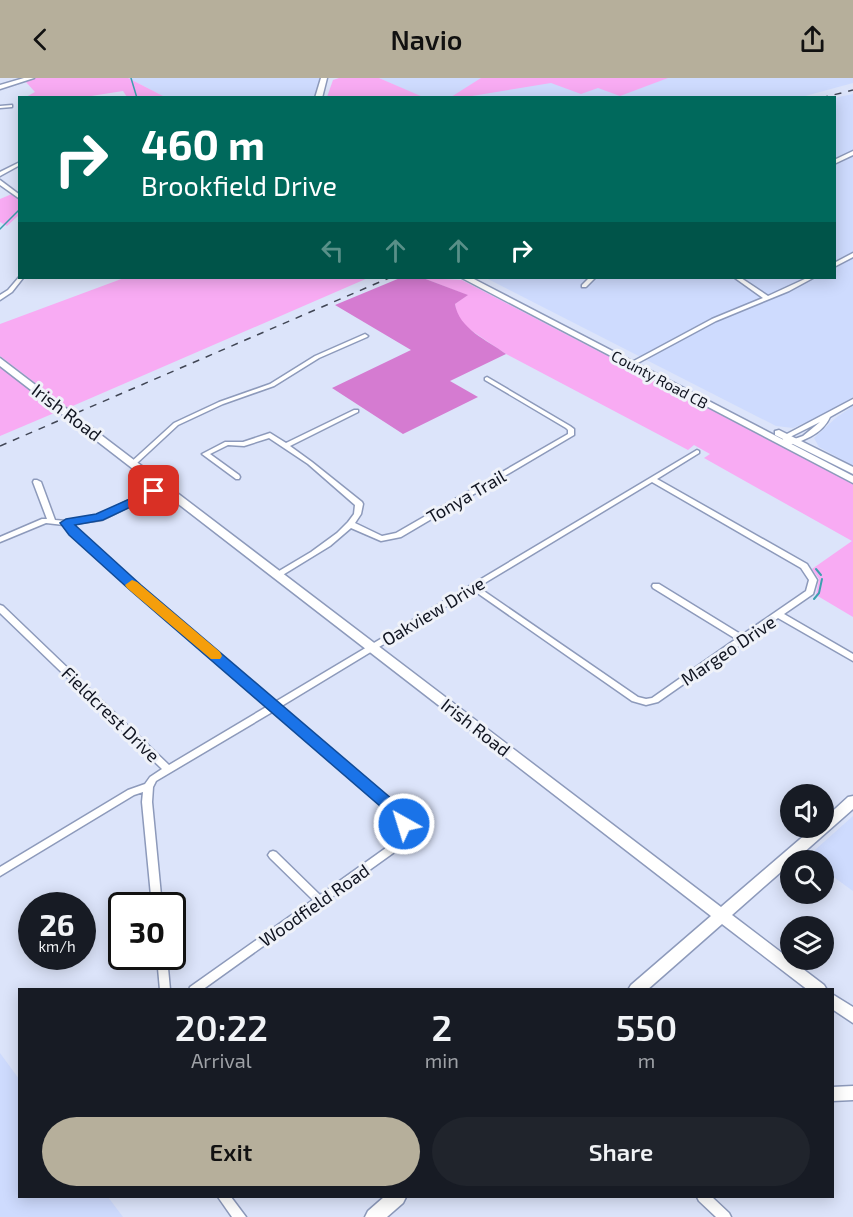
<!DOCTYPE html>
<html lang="en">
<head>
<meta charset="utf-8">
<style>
	body { margin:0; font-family:"Exo 2",sans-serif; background:#20242c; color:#f1f3f6; height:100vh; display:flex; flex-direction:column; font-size:22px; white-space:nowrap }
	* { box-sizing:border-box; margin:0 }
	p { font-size:20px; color:#9ea1a6 }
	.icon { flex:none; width:33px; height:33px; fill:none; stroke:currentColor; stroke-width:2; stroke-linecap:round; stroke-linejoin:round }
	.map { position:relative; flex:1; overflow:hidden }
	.sheet { position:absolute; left:18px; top:910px; width:816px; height:210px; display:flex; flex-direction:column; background:#171b24; border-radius:0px; box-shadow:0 3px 15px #0003 }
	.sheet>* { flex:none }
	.top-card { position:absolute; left:18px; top:18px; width:818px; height:183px; border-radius:0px; box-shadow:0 3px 15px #0003; background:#00695c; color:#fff; overflow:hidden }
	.tools { position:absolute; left:780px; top:706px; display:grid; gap:12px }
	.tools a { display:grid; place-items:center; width:54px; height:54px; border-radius:50%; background:#171b24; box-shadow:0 3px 15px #0003; font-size:30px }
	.speed { position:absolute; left:18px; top:814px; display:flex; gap:12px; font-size:30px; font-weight:700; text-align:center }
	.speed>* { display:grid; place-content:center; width:78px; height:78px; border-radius:50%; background:#171b24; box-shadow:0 3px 15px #0003; line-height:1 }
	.speed small { font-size:15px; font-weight:400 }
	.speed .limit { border:3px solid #111; border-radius:9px; background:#fff; color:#111 }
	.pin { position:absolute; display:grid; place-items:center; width:51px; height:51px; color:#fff; margin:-26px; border-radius:12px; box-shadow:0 3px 9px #0006 }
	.me { position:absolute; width:66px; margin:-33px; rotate:321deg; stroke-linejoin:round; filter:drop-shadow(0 0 4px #0008) }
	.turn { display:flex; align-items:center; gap:21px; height:126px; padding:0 24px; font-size:27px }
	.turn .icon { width:78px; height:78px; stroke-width:2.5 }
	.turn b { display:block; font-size:42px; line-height:51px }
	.lanes { display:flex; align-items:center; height:57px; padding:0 24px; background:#0003; justify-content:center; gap:30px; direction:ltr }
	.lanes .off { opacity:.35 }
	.eta { display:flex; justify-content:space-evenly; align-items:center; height:102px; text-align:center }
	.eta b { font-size:36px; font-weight:600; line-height:42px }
	.button { display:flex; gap:12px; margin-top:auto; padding:12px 24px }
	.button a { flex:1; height:69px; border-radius:36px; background:#b6af9b; color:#111; font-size:24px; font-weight:600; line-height:69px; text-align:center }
	.button a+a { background:#20242c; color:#f1f3f6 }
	header { display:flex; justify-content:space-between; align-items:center; height:78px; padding:0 24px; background:#b6af9b; color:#111; font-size:27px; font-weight:600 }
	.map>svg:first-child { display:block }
</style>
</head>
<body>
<header><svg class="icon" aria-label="back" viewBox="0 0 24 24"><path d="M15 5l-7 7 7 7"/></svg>Navio<svg class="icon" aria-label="share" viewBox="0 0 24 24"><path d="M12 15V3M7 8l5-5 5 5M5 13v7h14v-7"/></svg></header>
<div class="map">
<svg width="853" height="1139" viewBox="0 0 853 1139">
	<rect width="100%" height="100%" fill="#dce4fa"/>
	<g fill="#cedbfe">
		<polygon points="128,0 321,0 315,20 165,19"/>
		<polygon points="379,0 853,0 853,5 798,20 423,20"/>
		<polygon points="853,16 853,319 830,334 793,350 776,348 486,200 834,200 834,20"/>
		<polygon points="853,328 853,388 819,369 814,360 837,339"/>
		<polygon points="853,738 853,813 824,792 824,783 810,783 806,780"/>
		<polygon points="0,975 19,1001 20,1119 108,1119 123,1139 0,1139"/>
	</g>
	<g fill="#f8abf3">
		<polygon points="35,0 128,0 165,19 127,19 123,13 85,19 26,19 35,14 25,3"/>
		<polygon points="339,0 379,0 423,19 327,19 333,2"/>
		<polygon points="481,0 668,0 620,18 598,10 581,16 551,5 466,19 451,19"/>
		<polygon points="19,113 19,137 7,148 0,144 0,121"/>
		<polygon points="124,200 368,200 68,330 0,278 0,246"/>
		<polygon points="423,200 462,202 853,406 853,539 816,517 819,501 812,491 852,463 704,380 710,376 694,367 688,372 506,276 466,249 457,237 455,226 467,217"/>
		<polygon points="0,287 59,333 0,358"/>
	</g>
	<path fill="#d57bd1" d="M400 200H423L468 217 455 226C459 251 487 262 506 276L450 303 478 319 403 356 332 310 411 272 335 227Z"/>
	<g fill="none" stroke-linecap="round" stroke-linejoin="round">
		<g stroke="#3da0af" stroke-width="1.5">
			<polyline points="131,0 137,20"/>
			<polyline points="0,151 20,131"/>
		</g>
		<g stroke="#3da0af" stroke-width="2">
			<polyline points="816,491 821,497"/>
			<polyline points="814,521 819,515 822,501"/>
		</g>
		<defs>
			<g id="street">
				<polygon points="12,27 12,29 0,30 0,28"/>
				<polygon points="853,73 853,77 834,86 834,82"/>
				<polygon points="20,84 20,87 0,98 0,94"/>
				<polygon points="0,102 20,117 20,121 0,107"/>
				<polygon points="853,175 853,179 834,189 834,185"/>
				<polygon points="20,198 23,200 12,214 0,222 0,217 8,212"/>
				<polygon points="589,200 595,200 586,209 582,209 582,207"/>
				<polygon points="735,200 741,200 768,218 807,200 813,200 789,213 716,243 634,287 630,287 630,285 712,241 763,220"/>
				<polygon points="365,256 368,258 367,259 319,280 274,308 223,326 178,347 136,386 132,386 130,385 174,345 219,324 270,306 315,278"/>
				<polygon points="487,299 570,348 574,351 574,357 401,459 381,463 351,450 330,468 281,498 275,498 274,496 311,474 337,455 348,444 354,436 355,427 308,386 269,360 244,368 228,367 210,376 239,397 240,399 239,401 236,401 202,376 225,364 243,364 270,355 286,365 354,332 358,332 358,334 290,368 312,384 362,424 363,426 361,436 355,445 382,458 396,455 568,356 568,352 566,350 485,302 485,300"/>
				<path d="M853 321V326L830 339C822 357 801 364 784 368L781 366 785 357ZM820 344 803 358 789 363 790 359Z"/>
				<path d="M697 372 699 373V375L657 401 807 486 817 502 813 516 784 536 853 576V583L778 540 658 624 646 627 632 623 473 512 280 629 397 728 407 741V758L396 773 202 912H189L190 909 313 822 270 780 268 777 270 774 273 773 276 774 320 817 390 767C399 754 401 747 391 734L274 633 156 703 153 709 152 724 162 828H152L142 724 143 714 134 717 0 798V789L128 712 145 706 150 699 162 691 0 535V527L3 528 169 687 268 628 133 512 77 462 64 447 46 445 0 464V459L42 441H47L33 404 34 402H37L41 404 55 442 66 443 97 438 161 406H167L168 408 167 410 102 442 72 446 83 458 139 508 275 624ZM652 404 801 490 809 502 806 513 742 557 659 506H653L652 508 653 510 736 561 652 620 646 621 638 619 478 509Z"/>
				<polygon points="157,879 167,879 170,912 160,912"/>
				<polygon points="218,1119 231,1119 246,1139 232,1139"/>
				<polygon points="697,1119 712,1119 729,1135 731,1139 716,1139 699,1123"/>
			</g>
			<g id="secondary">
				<polygon points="24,0 34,0 0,11 0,7"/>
				<polygon points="321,0 327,0 322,20 315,20"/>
				<polygon points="462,200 472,200 853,398 853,405"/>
				<polygon points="0,280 721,829 813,750 824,750 824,741 848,719 853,718 853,731 794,783 790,783 790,786 732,837 824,907 827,912 808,912 722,846 647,912 628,912 631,907 711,838 0,288"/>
				<polygon points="779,352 853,389 853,396 775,357 775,353"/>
				<polygon points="832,916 853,929 853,945 832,931"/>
				<polygon points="853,1008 853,1022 832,1023 832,1009"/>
				<polygon points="384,1119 406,1119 403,1125 387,1139 365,1139 368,1133"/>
			</g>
		</defs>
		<use href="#street" stroke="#8d9abb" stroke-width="3"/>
		<use href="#secondary" stroke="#8d9abb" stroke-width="3"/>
		<use href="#street" fill="#fff" fill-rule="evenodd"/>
		<use href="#secondary" fill="#fff" fill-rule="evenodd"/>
		<g stroke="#414655" stroke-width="1.5" stroke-dasharray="7 7" stroke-linecap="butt">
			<polyline points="821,20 853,12"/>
			<polyline points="0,368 389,200"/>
		</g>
	</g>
	<polygon fill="#1a73e8" stroke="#114b97" stroke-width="1.5" points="154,410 160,413 158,416 103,442 75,447 141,507 399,727 408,737 411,746 409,751 398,751 388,735 131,513 69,457 60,445 66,441 96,436"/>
	<polygon fill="#f59e0b" points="132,502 137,504 220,574 222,578 220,581 211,581 127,510 125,507"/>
	<g text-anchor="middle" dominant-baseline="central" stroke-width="6" stroke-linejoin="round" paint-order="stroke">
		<g font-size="15" fill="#101420" stroke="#eff2f9">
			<text transform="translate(660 301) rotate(28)">County Road CB</text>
		</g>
		<g font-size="18" fill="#101420" stroke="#eff2f9">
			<text transform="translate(67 334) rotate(37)">Irish Road</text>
			<text transform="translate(466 418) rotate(-30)">Tonya Trail</text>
			<text transform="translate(433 533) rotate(-31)">Oakview Drive</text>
			<text transform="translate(728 572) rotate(-34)">Margeo Drive</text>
			<text transform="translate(111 636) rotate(44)">Fieldcrest Drive</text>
			<text transform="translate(476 649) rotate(38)">Irish Road</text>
			<text transform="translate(314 827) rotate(-35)">Woodfield Road</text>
		</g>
	</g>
</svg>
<div class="tools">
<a><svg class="icon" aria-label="sound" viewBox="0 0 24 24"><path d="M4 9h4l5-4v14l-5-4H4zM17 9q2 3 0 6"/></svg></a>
<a><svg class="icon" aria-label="search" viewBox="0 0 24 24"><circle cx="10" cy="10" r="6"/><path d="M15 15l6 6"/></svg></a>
<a><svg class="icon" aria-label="layers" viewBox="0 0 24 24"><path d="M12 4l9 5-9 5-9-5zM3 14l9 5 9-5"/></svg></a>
</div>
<div class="speed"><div>26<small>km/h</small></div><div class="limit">30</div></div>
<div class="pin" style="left:154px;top:413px;background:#d93025"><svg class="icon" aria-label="arrive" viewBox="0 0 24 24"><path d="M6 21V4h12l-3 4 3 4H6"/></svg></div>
<svg class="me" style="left:404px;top:746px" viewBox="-20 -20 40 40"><circle r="17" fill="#1a73e8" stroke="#fff" stroke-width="3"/><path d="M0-11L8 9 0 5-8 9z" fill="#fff"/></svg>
<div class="top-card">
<div class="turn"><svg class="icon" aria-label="right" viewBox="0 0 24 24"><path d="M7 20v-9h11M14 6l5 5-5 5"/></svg><div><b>460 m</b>Brookfield Drive</div></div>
<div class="lanes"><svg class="icon off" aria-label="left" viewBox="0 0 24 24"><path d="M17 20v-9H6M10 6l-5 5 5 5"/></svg><svg class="icon off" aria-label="ahead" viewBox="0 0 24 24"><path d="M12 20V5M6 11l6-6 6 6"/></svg><svg class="icon off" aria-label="ahead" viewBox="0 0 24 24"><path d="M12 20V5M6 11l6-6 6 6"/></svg><svg class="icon" aria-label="right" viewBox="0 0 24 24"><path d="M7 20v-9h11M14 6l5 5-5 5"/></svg></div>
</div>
<section class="sheet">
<div class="eta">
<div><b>20:22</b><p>Arrival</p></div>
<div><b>2</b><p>min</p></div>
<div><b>550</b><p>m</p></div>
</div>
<div class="button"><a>Exit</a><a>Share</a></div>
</section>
</div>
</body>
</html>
